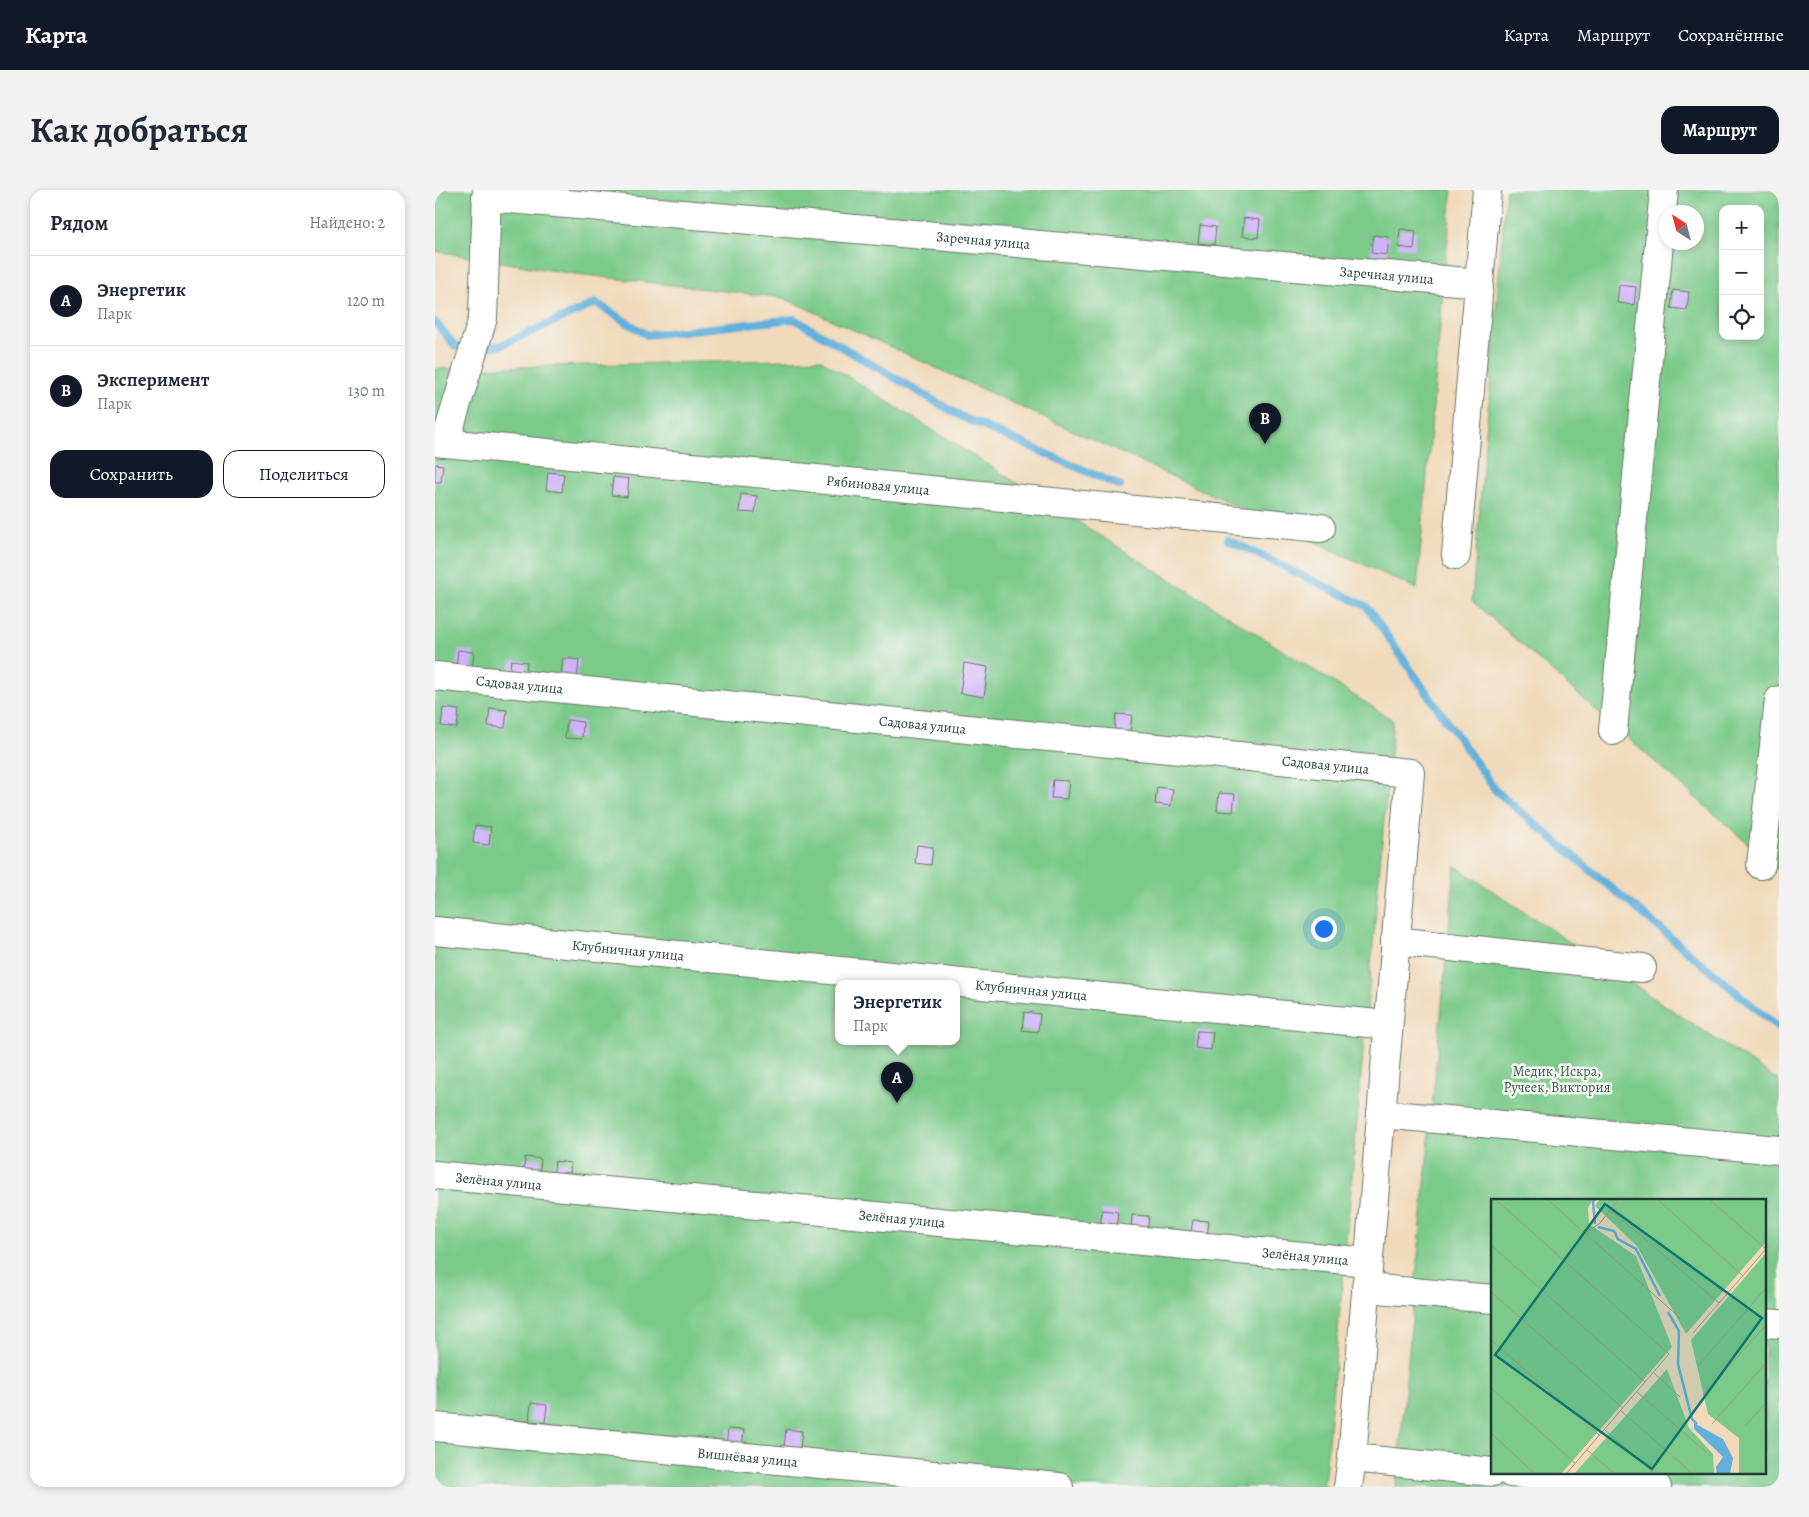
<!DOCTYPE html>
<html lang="ru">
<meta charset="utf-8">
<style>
body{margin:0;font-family:Alegreya,serif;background:#f2f2f3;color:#1f2937}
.controls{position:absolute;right:15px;top:15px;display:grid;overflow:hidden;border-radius:10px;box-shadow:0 2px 8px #0003}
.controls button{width:45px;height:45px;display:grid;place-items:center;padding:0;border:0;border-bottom:1px solid #e0e1e3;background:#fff;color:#1f2937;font:25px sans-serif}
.compass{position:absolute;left:1224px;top:15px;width:45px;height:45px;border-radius:50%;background:#fff;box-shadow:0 2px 8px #0003;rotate:324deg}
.you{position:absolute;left:888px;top:738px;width:18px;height:18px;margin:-12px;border:4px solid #fff;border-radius:50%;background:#1a73e8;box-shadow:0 0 0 8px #1a73e833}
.badge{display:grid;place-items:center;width:32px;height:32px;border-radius:50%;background:#111827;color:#fff;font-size:16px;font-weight:700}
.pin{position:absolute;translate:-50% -41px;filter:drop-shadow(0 1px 2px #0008)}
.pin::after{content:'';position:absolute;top:26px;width:18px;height:15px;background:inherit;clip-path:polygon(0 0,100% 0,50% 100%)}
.popup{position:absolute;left:400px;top:790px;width:125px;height:65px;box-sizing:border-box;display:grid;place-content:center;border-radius:10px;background:#fff;filter:drop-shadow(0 1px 4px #0005);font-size:16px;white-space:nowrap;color:#747a83}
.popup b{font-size:19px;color:#1f2937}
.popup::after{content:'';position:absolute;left:50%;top:100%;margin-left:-10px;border:10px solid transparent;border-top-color:#fff}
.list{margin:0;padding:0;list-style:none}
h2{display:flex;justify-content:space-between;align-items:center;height:65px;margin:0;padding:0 20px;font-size:21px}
h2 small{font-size:16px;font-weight:400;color:#747a83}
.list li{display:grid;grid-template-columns:32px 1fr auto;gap:15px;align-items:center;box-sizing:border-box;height:90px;padding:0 20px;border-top:1px solid #e0e1e3}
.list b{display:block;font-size:19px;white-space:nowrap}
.list p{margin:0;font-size:16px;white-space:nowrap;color:#747a83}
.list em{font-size:16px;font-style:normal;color:#747a83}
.actions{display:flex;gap:10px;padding:15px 20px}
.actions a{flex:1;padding:11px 0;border:1px solid #111827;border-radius:15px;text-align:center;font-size:18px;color:#111827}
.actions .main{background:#111827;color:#fff}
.icon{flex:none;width:28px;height:28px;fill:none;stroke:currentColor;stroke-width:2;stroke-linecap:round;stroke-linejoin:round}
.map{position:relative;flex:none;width:1344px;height:1297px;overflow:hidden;border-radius:15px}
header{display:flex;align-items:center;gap:30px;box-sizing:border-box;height:70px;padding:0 25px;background:#111827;color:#fff}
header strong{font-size:24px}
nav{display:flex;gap:28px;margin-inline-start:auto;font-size:18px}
.intro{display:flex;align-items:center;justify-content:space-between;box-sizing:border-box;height:120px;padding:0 30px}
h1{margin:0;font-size:35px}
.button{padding:12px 22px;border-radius:15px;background:#111827;color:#fff;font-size:18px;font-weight:700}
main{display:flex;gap:30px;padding:0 30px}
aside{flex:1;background:#fff;border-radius:15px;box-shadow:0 2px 8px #0003}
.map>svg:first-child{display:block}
.green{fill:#7bca8a;stroke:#4d845f;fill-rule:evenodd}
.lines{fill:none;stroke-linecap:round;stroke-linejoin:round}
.stream{stroke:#60b0db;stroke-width:8}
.building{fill:#d1b2fa}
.minor-casing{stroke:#687463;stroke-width:30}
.minor{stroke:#fff;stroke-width:28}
.labels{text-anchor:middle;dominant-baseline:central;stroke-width:5;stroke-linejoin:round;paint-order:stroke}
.street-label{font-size:14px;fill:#1f3d34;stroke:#f6f6f2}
.park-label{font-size:14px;fill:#36604a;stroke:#f6f6f2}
.inset-river{fill:none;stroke:#60b0db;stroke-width:2.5}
.inset-road{fill:none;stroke:#9d9b85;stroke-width:1}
.view{fill:#0f766e;fill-opacity:0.15;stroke:#0f766e;stroke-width:2.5}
.inset-edge{fill:none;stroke:#1f3d34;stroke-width:2.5}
</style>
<header>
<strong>Карта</strong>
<nav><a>Карта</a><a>Маршрут</a><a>Сохранённые</a></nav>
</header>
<div class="intro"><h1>Как добраться</h1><a class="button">Маршрут</a></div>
<main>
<aside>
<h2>Рядом<small>Найдено: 2</small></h2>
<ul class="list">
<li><span class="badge">A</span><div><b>Энергетик</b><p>Парк</p></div><em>120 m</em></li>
<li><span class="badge">B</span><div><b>Эксперимент</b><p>Парк</p></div><em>130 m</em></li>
</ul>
<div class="actions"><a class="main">Сохранить</a><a>Поделиться</a></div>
</aside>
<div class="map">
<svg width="1344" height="1297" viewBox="0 0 1344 1297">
<rect width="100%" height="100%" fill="#f6f6f2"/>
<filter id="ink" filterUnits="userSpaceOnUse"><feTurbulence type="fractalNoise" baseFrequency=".02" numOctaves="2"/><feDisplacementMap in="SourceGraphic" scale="10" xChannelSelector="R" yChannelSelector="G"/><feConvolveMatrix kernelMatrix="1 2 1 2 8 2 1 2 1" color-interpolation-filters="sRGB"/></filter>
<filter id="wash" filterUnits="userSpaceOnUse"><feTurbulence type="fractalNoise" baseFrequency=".0096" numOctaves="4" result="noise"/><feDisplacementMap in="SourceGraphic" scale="20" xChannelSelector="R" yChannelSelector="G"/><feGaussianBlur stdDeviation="1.12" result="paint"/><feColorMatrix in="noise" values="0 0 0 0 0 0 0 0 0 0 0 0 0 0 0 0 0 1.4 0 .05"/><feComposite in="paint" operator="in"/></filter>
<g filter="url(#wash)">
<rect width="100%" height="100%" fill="#f1dabb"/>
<path class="green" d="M0,0H1017L982,399L349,108L133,83L0,61Z
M1071,0H1344V681L1037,411ZM1288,19H1325V146H1288ZM1232,22H1262V52H1232Z
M385,169L958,530L889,1297H0V179ZM403,794H521V852H403Z
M1020,676L1344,891V1297H961ZM1058,1011H1330V1283H1058Z"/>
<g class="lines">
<path class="stream" d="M0,132L21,157H34
M45,157L64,156L161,113L212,145L359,129L527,227L685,296
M793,350L931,416L1061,601L1344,838"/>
</g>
<g id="blocks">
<path class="building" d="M809,28L825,30L823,48L807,46Z
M765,35L781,37L779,55L763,53Z
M965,39L981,41L979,59L963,57Z
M938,45L954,47L952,65L936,63Z
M1184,95L1201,97L1199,115L1182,113Z
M1238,100L1254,102L1252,120L1236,118Z
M0,274L8,275L6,292H0Z
M113,282L129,284L127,302L111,300Z
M178,287L194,289L192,307L176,305Z
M306,304L322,306L320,323L304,322Z
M23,460L39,462L37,480L21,478Z
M128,468L144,470L142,488L126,486Z
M76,470L92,472L90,490L74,488Z
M529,473L553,477L549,507L525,503Z
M8,518L24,520L22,538L6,536Z
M55,518L72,520L70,538L53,536Z
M681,524L697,525L695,543L679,542Z
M132,530L148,532L147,549L130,548Z
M618,590L634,591L632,609L616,608Z
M722,597L738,599L736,616L720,614Z
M784,603L800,604L798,622L782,621Z
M40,635L56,637L54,655L38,653Z
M482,655L498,657L496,675L480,673Z
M589,822L605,824L603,842L587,840Z
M762,841L778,842L776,860L760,858Z
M90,967L106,969L104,987L88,985Z
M120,971L136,973L134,990L118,988Z
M667,1020L683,1022L681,1040L665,1038Z
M697,1025L714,1026L712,1044L696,1043Z
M758,1030L774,1031L772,1049L755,1047Z
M96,1213L112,1215L110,1233L94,1231Z
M293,1239L309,1240L307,1258L291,1256Z
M351,1239L367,1241L365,1259L349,1257Z"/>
</g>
</g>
<g filter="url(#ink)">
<use href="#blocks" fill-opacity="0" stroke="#687463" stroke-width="1"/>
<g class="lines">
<defs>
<g id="minor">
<path id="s1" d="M51,7L1044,93"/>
<path id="s2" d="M0,252L886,338"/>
<path d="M10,253L48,128L52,0"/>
<path d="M1021,365L1052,0"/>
<path id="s3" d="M0,486L975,583L917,1268L913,1297"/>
<path d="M1178,541L1229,0"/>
<path d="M1326,675L1344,510"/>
<path id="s4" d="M0,741L953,835"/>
<path d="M960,751L1207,778"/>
<path d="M946,924L1344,960"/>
<path id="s5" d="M0,985L933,1072"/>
<path d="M931,1098L1058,1109"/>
<path d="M1330,1133L1344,1134"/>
<path id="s6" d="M0,1237L624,1297"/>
<path d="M917,1268L1058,1282"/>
<path d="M1076,1283L1222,1297"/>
</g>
</defs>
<use href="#minor" class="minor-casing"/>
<use href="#minor" class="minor"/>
</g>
</g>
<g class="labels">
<g class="street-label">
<text stroke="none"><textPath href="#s1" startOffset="499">Заречная улица</textPath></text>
<text stroke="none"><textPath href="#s1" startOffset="904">Заречная улица</textPath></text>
<text stroke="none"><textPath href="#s2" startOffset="445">Рябиновая улица</textPath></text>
<text stroke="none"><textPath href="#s3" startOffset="85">Садовая улица</textPath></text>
<text stroke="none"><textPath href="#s3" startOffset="490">Садовая улица</textPath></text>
<text stroke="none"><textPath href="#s3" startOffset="895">Садовая улица</textPath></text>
<text stroke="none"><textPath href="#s4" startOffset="194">Клубничная улица</textPath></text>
<text stroke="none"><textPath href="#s4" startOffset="599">Клубничная улица</textPath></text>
<text stroke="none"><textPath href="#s5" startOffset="64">Зелёная улица</textPath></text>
<text stroke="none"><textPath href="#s5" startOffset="469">Зелёная улица</textPath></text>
<text stroke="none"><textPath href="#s5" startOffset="874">Зелёная улица</textPath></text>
<text stroke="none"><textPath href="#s6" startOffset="314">Вишнёвая улица</textPath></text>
</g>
<g class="park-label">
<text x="1122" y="881">Медик, Искра,<tspan x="1122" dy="16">Ручеек, Виктория</tspan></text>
</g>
</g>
<g transform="translate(1056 1009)">
<rect width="275" height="275" fill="#f1dabb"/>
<path d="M0,0H102L97,9L98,25L145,57L181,148L70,275H0ZM109,0H275V43L195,135L146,47L104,7ZM275,54V275H248V239L217,215L200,141ZM176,170L198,229L222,255L223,275H83Z" fill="#7bca8a"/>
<path d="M203,224L232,240L242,259L239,275H226L225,268L232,258L203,230Z" fill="#60b0db"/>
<path class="inset-river" d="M104,25L102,3L104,0M107,28L123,32L127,40L145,50L169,97M177,113L188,132L187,165L201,220L206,225"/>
<path class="inset-road" d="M4,0L178,155L75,275M56,0L189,119M166,0L252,77M218,0L275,50M119,10L228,104M94,35L109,24L128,0M0,46L154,183M0,93L132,209M202,134L275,50M0,141L108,236M206,168L275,89M163,174L189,198M0,189L84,264M146,193L215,253M212,196L275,126M130,212L202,275M221,225L275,164M254,227L275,204M114,231L164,275M0,234L44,275M96,251L124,275"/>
<path class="view" d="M114,5L271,119L161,270L4,156Z"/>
<rect width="275" height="275" class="inset-edge"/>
</g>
</svg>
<div class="controls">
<button>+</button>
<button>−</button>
<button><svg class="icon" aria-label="locate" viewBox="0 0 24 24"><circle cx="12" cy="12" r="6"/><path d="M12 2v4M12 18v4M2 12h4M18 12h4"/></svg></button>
</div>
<svg class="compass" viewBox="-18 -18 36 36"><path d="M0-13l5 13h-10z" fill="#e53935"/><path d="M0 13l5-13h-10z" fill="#747a83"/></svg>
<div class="you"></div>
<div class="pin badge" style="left:462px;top:913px">A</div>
<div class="popup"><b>Энергетик</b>Парк</div>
<div class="pin badge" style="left:830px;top:254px">B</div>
</div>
</main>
